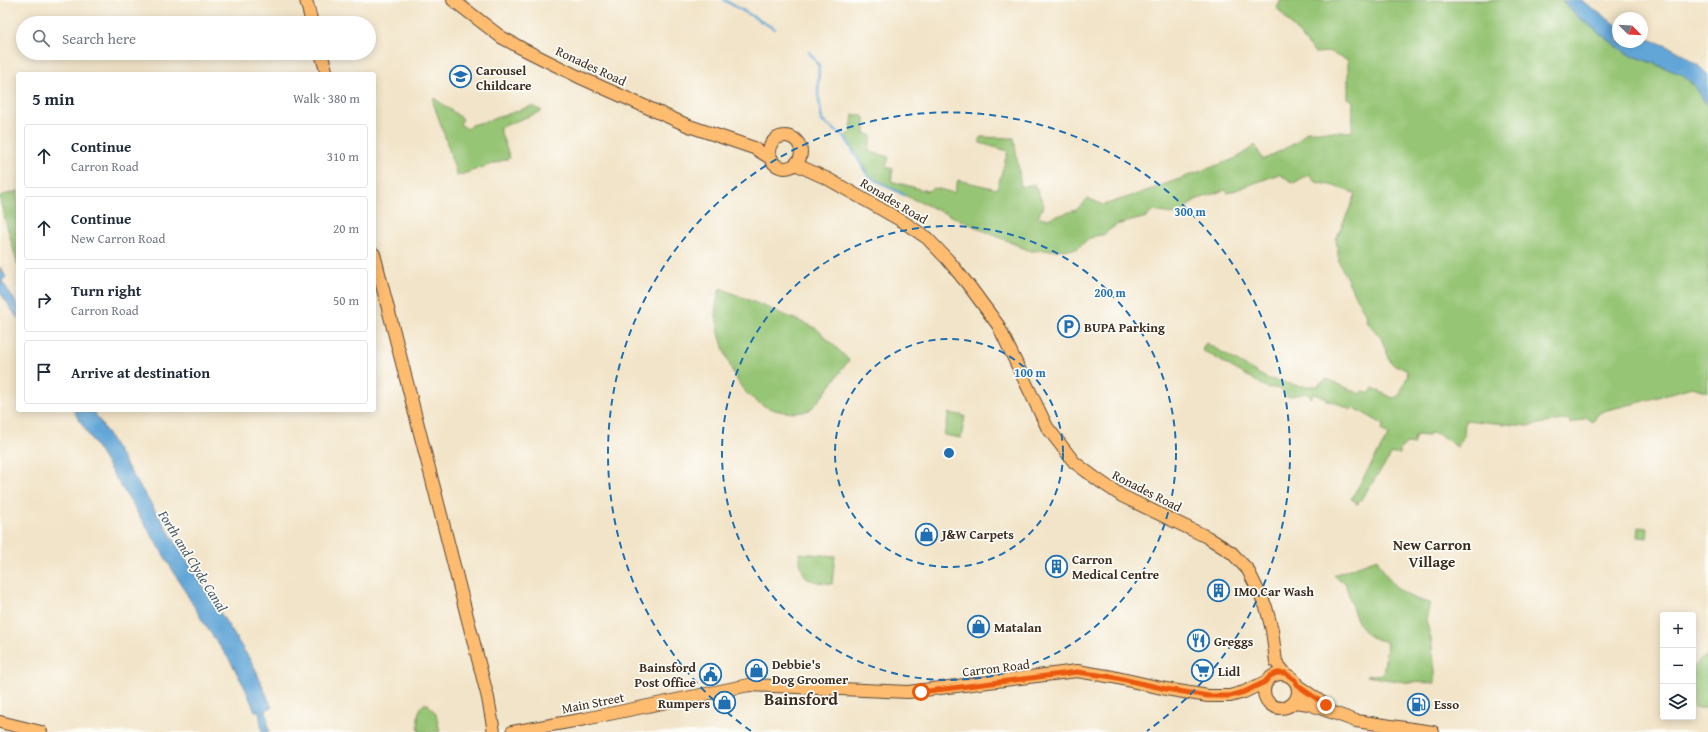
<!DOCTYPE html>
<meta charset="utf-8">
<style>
body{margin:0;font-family:"Gentium Book Plus",serif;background:#f6f6f7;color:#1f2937}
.controls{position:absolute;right:12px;bottom:12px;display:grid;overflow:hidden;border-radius:4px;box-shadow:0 2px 10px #0003}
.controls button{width:36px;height:36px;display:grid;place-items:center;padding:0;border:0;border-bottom:1px solid #e0e1e3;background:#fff;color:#1f2937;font:20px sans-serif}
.compass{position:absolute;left:1612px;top:12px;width:36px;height:36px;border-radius:50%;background:#fff;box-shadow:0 2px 10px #0003;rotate:114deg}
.stop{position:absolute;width:12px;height:12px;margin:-9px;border:3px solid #ea580c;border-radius:50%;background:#fff}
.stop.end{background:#ea580c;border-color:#fff;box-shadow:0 1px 4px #0008}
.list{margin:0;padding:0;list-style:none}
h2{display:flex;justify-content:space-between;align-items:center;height:52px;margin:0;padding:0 16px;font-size:17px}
h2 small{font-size:13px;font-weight:400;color:#747a83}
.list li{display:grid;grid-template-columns:26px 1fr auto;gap:12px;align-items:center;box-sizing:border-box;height:64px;margin:0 8px 8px;padding:0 8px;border:1px solid #e0e1e3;border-radius:4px}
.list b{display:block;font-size:15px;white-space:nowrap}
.list p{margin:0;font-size:13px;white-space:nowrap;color:#747a83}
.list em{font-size:13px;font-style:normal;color:#747a83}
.icon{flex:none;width:22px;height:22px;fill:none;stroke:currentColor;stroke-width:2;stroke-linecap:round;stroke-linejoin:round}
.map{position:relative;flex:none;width:1708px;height:732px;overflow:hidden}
.search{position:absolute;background:#fff;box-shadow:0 2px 10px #0003;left:16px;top:16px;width:360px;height:44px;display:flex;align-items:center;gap:10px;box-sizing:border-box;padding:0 14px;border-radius:22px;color:#747a83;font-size:15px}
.panel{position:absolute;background:#fff;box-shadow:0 2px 10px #0003;left:16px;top:72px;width:360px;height:340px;border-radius:4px}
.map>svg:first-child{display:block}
.green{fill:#96c574;stroke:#687849}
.water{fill:#62a6d7;stroke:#4e687a}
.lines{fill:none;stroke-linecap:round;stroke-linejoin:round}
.stream{stroke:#62a6d7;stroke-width:2.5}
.major-casing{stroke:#564638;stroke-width:14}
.major{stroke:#febc70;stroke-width:12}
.route{stroke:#ea580c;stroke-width:5}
.ring{fill:none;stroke:#1f6fb2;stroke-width:2;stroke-dasharray:7 5}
.labels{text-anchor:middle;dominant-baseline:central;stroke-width:3.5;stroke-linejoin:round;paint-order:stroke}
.street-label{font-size:13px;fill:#3b2a1e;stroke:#fdfcf7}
.poi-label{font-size:13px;font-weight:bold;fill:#3b2a1e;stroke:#fdfcf7;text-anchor:start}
.water-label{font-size:14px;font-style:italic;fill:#4b5c68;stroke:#fdfcf7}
.quarter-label{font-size:15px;font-weight:bold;fill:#3b2a1e;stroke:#fdfcf7}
.district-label{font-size:17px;font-weight:bold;fill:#3b2a1e;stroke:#fdfcf7}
.centre{fill:#1f6fb2;stroke:#fdfcf7;stroke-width:2}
.ring-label{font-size:12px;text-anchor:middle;font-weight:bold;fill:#1f6fb2;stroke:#fdfcf7;stroke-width:3.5;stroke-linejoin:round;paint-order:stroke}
</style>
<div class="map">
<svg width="1708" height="732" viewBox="0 0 1708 732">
<rect width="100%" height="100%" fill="#fdfcf7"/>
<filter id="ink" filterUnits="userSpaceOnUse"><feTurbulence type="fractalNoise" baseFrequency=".025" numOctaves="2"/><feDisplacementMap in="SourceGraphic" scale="8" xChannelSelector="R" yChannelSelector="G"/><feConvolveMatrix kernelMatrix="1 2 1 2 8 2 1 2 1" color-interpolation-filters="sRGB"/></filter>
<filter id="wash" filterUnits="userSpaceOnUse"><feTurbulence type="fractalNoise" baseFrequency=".012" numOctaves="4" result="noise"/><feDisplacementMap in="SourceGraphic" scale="16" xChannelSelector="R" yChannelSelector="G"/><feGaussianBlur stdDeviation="0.9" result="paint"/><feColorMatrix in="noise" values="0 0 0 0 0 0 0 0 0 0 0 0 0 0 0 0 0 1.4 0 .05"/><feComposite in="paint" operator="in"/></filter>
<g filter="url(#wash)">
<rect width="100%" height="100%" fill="#f2e4c8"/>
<path class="green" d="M1281,0H1562L1578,17L1626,53L1681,74L1695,86L1708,107V392L1692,387L1641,402L1607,410L1598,414L1593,422L1587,418L1570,424L1569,419L1527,426L1465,420L1464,436L1457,447L1439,434L1429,433L1428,436L1416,435L1413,445L1407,444L1400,449V454H1392L1357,505L1356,502L1351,499L1389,434L1381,430L1384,425L1353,407L1351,410L1336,402L1327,401L1326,398L1313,394L1311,398L1306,393L1287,397C1282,389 1277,387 1268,388L1202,350L1206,343L1266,378L1299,386H1317L1327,379L1360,394L1363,391L1369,394L1373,388L1393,398L1399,396L1408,375L1406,370L1391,363L1381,338L1366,320L1367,316L1356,298L1339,262L1336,239L1356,194L1334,186L1316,182L1309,174L1294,183L1279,174L1228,193L1225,190L1195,200L1179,215L1153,211L1147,217L1116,225L1103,235C1092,235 1084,242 1077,249L1030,251L904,195L868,176L845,137L851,131L853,114L865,117V133L872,136L868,151L889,157L886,167L893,169L891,181L927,191L935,188L954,193L958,180L997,189L1008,151L980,143V137L1014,138L1021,187L1034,184L1044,205L1038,216L1047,219L1076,210L1088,198L1103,205L1138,194L1237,158L1255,145L1263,160L1297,142L1307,131L1352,132L1353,101L1348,98V60L1335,55L1332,52L1315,53L1277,8Z
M434,98L463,119L460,124L467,129L471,125L487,121L532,106L542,111L499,128L510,158L457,176L445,137L433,102Z
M18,191V266L0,201V196Z
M720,288L816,328L849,360C842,369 817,406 809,410C799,414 789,413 779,411C765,408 752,400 743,389C730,373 714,327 716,306C717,300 719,294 720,288Z
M949,413L965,416L961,438L944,435Z
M1638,527L1648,528L1647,538L1637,537Z
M799,553L835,556L832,584C806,581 802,580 799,553Z
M1377,559C1390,584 1401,597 1430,603L1426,620L1431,639L1435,670V683L1404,682L1366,676L1383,674L1387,645L1385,641C1377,640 1368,637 1363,630C1353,617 1350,597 1345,582L1340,581L1334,575Z
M1708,654V708H1693V666Z
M424,704H428L436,714L440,732H419C418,723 416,710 424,704Z"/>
<path class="water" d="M1562,0H1582L1586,4L1618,26V42H1642V37C1670,46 1687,53 1708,75V107L1695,86L1681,74L1626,53L1578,17Z
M0,267L6,277L2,281L18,306V319L0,292Z
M73,410H93L132,474L254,666L272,708L266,709L269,732H262L259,711H255L245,688L231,662L205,625L159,547Z"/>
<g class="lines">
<path class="stream" d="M724,0L775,29
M809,52L819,66L818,93L822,121L845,137L868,176L904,195"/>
</g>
</g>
<g filter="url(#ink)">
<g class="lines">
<defs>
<path id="major" d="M306,0L312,23
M453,0L501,37L523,49L579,77L689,126L754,148L772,159
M321,53L327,74
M769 152a16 16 0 1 1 32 0a16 16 0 1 1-32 0Z
M795,164L828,179L902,221L927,238L948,260L970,287L998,325L1047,427L1074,462L1098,480L1122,496L1207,537L1232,553L1248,570L1266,607L1272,630L1276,662L1285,673
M374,254L488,698L494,732
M1264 691a17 17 0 1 1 34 0a17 17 0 1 1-34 0Z
M1298,686L1327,706
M1294,702L1309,704L1356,721L1433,732
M0,722L41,732
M512,732L585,719L749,685L908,692L1077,671L1113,677L1166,689L1208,696H1230L1244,692L1265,682"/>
</defs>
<use href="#major" class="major-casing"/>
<use href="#major" class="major"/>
</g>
</g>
<g class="lines" filter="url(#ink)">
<path class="route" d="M921,692L1077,672L1113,677L1166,689L1208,696H1230L1244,692L1265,682L1270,676L1277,673H1285L1295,680L1298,686L1326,705"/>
</g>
<g class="ring">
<circle cx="949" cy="453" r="114"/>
<circle cx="949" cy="453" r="227"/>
<path d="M751 731A341 341 0 1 1 1147 731"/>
</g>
<defs>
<symbol id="school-ring" viewBox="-11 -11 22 22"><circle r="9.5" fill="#fdfcf7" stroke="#1f6fb2" stroke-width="1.5"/><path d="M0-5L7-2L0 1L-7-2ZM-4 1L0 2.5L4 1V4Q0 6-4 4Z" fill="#1f6fb2"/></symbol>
<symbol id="parking-ring" viewBox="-11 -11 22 22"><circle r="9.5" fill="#fdfcf7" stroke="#1f6fb2" stroke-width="1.5"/><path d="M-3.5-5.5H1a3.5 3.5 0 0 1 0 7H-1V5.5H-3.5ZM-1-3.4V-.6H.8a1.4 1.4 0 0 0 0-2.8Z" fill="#1f6fb2"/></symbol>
<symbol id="shop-ring" viewBox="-11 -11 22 22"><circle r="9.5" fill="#fdfcf7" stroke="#1f6fb2" stroke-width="1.5"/><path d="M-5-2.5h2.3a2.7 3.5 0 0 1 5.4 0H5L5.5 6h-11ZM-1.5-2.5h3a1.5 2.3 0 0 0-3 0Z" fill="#1f6fb2"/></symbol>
<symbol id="building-ring" viewBox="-11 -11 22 22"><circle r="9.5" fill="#fdfcf7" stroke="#1f6fb2" stroke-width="1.5"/><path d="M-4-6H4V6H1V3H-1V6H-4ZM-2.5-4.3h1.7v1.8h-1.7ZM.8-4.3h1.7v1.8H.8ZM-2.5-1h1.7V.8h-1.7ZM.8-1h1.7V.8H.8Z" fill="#1f6fb2"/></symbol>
<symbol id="restaurant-ring" viewBox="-11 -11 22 22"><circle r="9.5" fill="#fdfcf7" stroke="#1f6fb2" stroke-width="1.5"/><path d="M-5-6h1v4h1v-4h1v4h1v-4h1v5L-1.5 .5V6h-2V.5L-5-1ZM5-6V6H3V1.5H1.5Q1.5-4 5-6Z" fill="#1f6fb2"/></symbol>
<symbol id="supermarket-ring" viewBox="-11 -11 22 22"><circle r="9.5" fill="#fdfcf7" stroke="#1f6fb2" stroke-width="1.5"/><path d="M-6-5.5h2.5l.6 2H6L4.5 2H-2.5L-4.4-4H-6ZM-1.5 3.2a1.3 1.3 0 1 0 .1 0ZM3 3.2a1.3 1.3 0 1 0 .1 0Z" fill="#1f6fb2"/></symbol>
<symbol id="civic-ring" viewBox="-11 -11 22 22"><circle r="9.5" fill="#fdfcf7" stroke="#1f6fb2" stroke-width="1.5"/><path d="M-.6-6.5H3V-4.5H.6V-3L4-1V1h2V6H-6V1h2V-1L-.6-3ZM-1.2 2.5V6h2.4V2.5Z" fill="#1f6fb2"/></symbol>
<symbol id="fuel-ring" viewBox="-11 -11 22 22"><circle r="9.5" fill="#fdfcf7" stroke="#1f6fb2" stroke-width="1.5"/><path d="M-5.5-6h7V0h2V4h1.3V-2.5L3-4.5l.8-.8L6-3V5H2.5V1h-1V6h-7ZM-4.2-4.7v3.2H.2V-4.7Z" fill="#1f6fb2"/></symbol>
</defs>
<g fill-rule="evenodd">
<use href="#school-ring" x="448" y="64" width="25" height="25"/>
<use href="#parking-ring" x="1056" y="314" width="25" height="25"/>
<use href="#shop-ring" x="914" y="522" width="25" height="25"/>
<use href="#building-ring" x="1044" y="554" width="25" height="25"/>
<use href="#building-ring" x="1206" y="578" width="25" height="25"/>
<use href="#shop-ring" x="966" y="614" width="25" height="25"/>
<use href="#restaurant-ring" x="1186" y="628" width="25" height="25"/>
<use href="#shop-ring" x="744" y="658" width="25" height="25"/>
<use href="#supermarket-ring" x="1190" y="658" width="25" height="25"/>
<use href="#civic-ring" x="698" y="662" width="25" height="25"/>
<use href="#shop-ring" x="712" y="690" width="25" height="25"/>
<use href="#fuel-ring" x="1406" y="692" width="25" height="25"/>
</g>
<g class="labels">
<g class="street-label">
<text transform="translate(591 66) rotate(25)">Ronades Road</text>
<text transform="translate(894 201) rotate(31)">Ronades Road</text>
<text transform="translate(1147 491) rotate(27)">Ronades Road</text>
<text transform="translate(996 668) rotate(-7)">Carron Road</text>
<text transform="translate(593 703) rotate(-11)">Main Street</text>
</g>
<g class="poi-label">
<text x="476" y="70">Carousel<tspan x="476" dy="15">Childcare</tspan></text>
<text x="1084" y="327">BUPA Parking</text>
<text x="942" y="534">J&amp;W Carpets</text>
<text x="1072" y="559">Carron<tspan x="1072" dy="15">Medical Centre</tspan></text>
<text x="1234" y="591">IMO Car Wash</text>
<text x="994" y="627">Matalan</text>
<text x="1214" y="641">Greggs</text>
<text x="772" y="664">Debbie's<tspan x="772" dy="15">Dog Groomer</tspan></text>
<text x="696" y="667" text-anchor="end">Bainsford<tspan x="696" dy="15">Post Office</tspan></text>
<text x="1218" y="671">Lidl</text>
<text x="710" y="703" text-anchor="end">Rumpers</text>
<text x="1434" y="704">Esso</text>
</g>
<g class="water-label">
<text transform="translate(193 561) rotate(58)">Forth and Clyde Canal</text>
</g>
<g class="quarter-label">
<text x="1432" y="544">New Carron<tspan x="1432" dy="17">Village</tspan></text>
</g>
<g class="district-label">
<text x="801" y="698">Bainsford</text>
</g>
</g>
<circle cx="949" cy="453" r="6" class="centre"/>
<g class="ring-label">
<text x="1190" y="216">300 m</text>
<text x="1110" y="297">200 m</text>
<text x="1030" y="377">100 m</text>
</g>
</svg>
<div class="controls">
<button>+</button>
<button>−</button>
<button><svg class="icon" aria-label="layers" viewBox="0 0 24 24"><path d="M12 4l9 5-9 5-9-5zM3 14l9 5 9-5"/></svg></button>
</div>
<svg class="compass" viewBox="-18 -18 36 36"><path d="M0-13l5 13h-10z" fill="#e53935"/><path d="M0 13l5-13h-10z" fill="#747a83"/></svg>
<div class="stop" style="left:921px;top:692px"></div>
<div class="stop end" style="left:1326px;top:705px"></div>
<div class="search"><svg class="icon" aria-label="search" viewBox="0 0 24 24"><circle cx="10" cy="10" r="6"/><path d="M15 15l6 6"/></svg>Search here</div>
<section class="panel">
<h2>5 min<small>Walk · 380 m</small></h2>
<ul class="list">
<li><svg class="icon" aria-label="ahead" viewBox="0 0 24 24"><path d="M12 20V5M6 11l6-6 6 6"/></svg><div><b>Continue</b><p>Carron Road</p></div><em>310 m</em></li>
<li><svg class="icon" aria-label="ahead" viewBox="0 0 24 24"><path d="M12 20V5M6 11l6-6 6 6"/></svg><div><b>Continue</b><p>New Carron Road</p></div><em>20 m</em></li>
<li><svg class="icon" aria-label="right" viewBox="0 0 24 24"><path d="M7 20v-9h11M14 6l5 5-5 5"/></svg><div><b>Turn right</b><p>Carron Road</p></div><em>50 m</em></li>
<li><svg class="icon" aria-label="arrive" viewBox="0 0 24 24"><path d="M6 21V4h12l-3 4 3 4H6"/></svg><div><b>Arrive at destination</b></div></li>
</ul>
</section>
</div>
